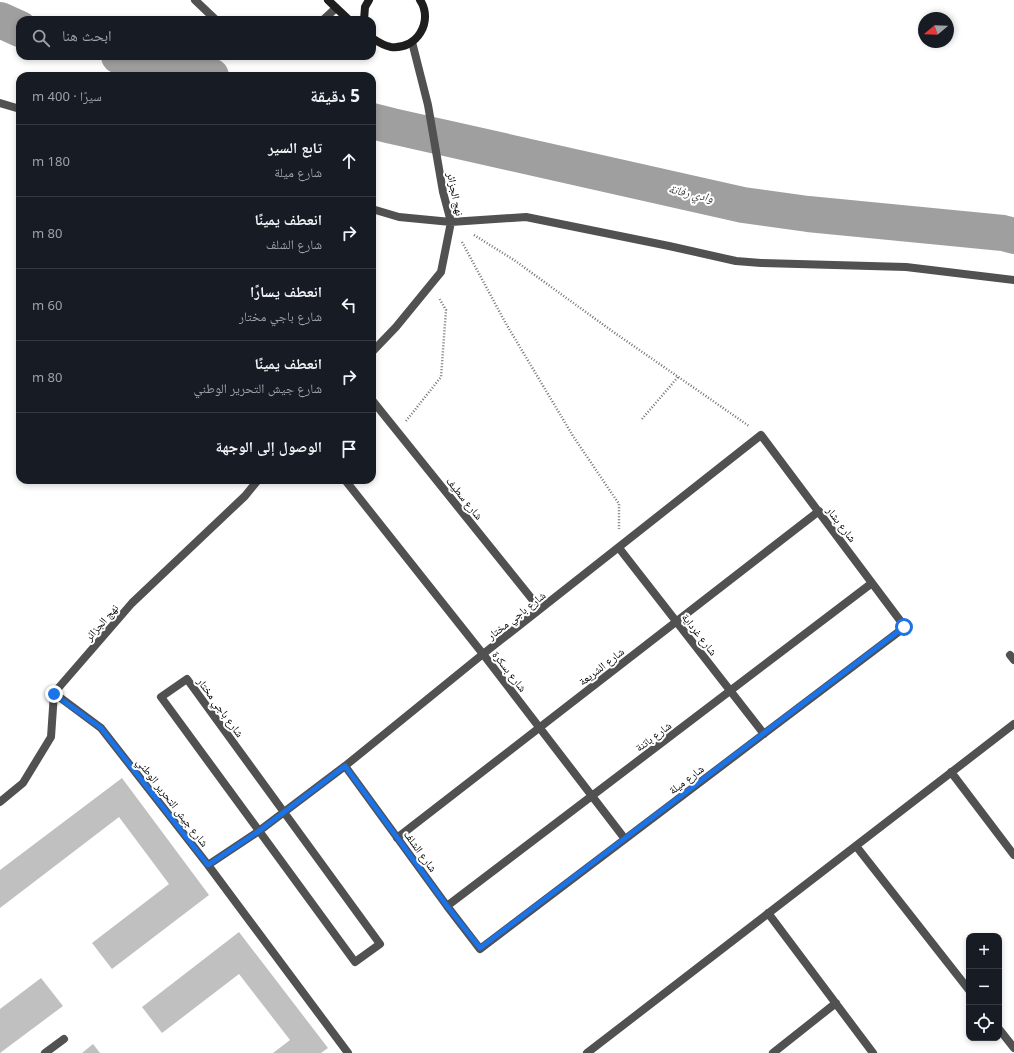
<!DOCTYPE html>
<html lang="ar">
<meta charset="utf-8">
<style>
body{margin:0;font-family:"Noto Sans","Noto Naskh Arabic",sans-serif;background:#242831;color:#f1f3f6;direction:rtl}
.controls{position:absolute;right:12px;bottom:12px;display:grid;overflow:hidden;border-radius:8px;box-shadow:0 2px 6px #0003}
.controls button{width:36px;height:36px;display:grid;place-items:center;padding:0;border:0;border-bottom:1px solid #363941;background:#171b24;color:#f1f3f6;font:20px sans-serif}
.compass{position:absolute;left:918px;top:12px;width:36px;height:36px;border-radius:50%;background:#171b24;box-shadow:0 2px 6px #0003;rotate:251deg}
.stop{position:absolute;width:12px;height:12px;margin:-9px;border:3px solid #1a73e8;border-radius:50%;background:#fff}
.stop.end{background:#1a73e8;border-color:#fff;box-shadow:0 1px 4px #0008}
.list{margin:0;padding:0;list-style:none}
h2{display:flex;justify-content:space-between;align-items:center;height:52px;margin:0;padding:0 16px;font-size:17px}
h2 small{font-size:13px;font-weight:400;color:#9ea1a6}
.list li{display:grid;grid-template-columns:26px 1fr auto;gap:12px;align-items:center;box-sizing:border-box;height:72px;padding:0 16px;border-top:1px solid #363941}
.list b{display:block;font-size:15px;white-space:nowrap}
.list p{margin:0;font-size:13px;white-space:nowrap;color:#9ea1a6}
.list em{font-size:13px;font-style:normal;color:#9ea1a6}
.icon{flex:none;width:22px;height:22px;fill:none;stroke:currentColor;stroke-width:2;stroke-linecap:round;stroke-linejoin:round}
.map{position:relative;flex:none;width:1014px;height:1053px;overflow:hidden;direction:ltr}
.search{position:absolute;background:#171b24;box-shadow:0 2px 6px #0003;left:16px;top:16px;width:360px;height:44px;display:flex;align-items:center;gap:10px;box-sizing:border-box;padding:0 14px;border-radius:12px;color:#9ea1a6;font-size:15px}
.panel{position:absolute;background:#171b24;box-shadow:0 2px 6px #0003;left:16px;top:72px;width:360px;height:412px;border-radius:12px;direction:rtl}
.map>svg:first-child{display:block}
.lines{fill:none;stroke-linecap:round;stroke-linejoin:round}
.river{stroke:#9f9f9f;stroke-width:36}
.building{fill:#c0c0c0}
.path{stroke:#737373;stroke-width:2.5;stroke-dasharray:1 2;stroke-linecap:butt}
.street{stroke:#515151;stroke-width:8}
.secondary{stroke:#1e1e1e;stroke-width:8}
.route{stroke:#1a73e8;stroke-width:5}
.labels{text-anchor:middle;dominant-baseline:central;stroke-width:4;stroke-linejoin:round;paint-order:stroke}
.street-label{font-size:11px;fill:#000;stroke:#fff}
.water-label{font-size:12px;font-style:italic;fill:#404040;stroke:#fff}
</style>
<div class="map">
<svg width="1014" height="1053" viewBox="0 0 1014 1053">
<rect width="100%" height="100%" fill="#fff"/>
<g class="lines">
<path class="river" d="M0,20L20,29
M119,56L211,76
M372,121L392,126L743,205L808,214L1003,233L1014,236"/>
</g>
<path class="building" d="M122,778L209,895L112,969L92,943L169,884L119,817L0,908V870Z
M239,932L328,1048L321,1053H273L290,1040L239,974L162,1033L142,1007Z
M41,978L63,1006L0,1053V1009Z
M93,1044L100,1053H82Z"/>
<g class="lines">
<path class="path" d="M474,235L514,260L612,331L749,426
M462,242L505,322L573,436L619,504V529
M642,419L678,377
M406,421L441,377L446,310L439,298"/>
<path class="street" d="M195,0L216,20
M323,20L336,8
M0,103L20,109
M372,209L399,217L451,222L526,217L669,246L736,261L761,263L906,267L1014,280
M372,352L396,327L441,272L451,222L443,192L428,105L412,42
M372,400L540,609
M345,480L483,654L625,839
M619,548L764,734
M1010,655L1014,660
M187,679L380,944L355,962L161,697Z
M54,693L101,728L208,865L348,1053
M951,772L1014,855
M0,802L23,783L51,737L54,693L132,603L245,496L258,480
M397,838L819,511
M856,846L969,990
M208,865L259,831L345,766L483,654L761,435L905,627L480,949L447,906L345,766
M447,906L872,583
M768,913L873,1053
M999,1029L1014,1048
M45,1053L64,1039
M587,1053L1014,724
M773,1053L836,1003"/>
<path class="secondary" d="M328,0L349,20
M364,20L365,7L369,0
M372,38C378,42 384,46 391,47C417,50 434,21 420,0"/>
</g>
<g class="lines">
<path class="route" d="M54,694L101,728L208,865L259,831L345,766L447,906L480,948L904,627"/>
</g>
<g class="labels">
<g class="street-label">
<text transform="translate(456 194) rotate(78)">نهج الجزائر</text>
<text transform="translate(465 498) rotate(51)">شارع سطيف</text>
<text transform="translate(842 524) rotate(53)">شارع بشار</text>
<text transform="translate(516 615) rotate(-38)">شارع باجي مختار</text>
<text transform="translate(101 622) rotate(-49)">نهج الجزائر</text>
<text transform="translate(700 634) rotate(52)">شارع غرداية</text>
<text transform="translate(601 666) rotate(-38)">شارع الشريعة</text>
<text transform="translate(510 671) rotate(52)">شارع بسكرة</text>
<text transform="translate(221 707) rotate(54)">شارع باجي مختار</text>
<text transform="translate(653 736) rotate(-37)">شارع باتنة</text>
<text transform="translate(686 779) rotate(-37)">شارع ميلة</text>
<text transform="translate(173 802) rotate(52)">شارع جيش التحرير الوطني</text>
<text transform="translate(421 851) rotate(54)">شارع الشلف</text>
</g>
<g class="water-label">
<text transform="translate(691 193) rotate(13)">وادي رفانة</text>
</g>
</g>
</svg>
<div class="controls">
<button>+</button>
<button>−</button>
<button><svg class="icon" aria-label="locate" viewBox="0 0 24 24"><circle cx="12" cy="12" r="6"/><path d="M12 2v4M12 18v4M2 12h4M18 12h4"/></svg></button>
</div>
<svg class="compass" viewBox="-18 -18 36 36"><path d="M0-13l5 13h-10z" fill="#e53935"/><path d="M0 13l5-13h-10z" fill="#9ea1a6"/></svg>
<div class="stop" style="left:904px;top:627px"></div>
<div class="stop end" style="left:54px;top:694px"></div>
<div class="search"><svg class="icon" aria-label="search" viewBox="0 0 24 24"><circle cx="10" cy="10" r="6"/><path d="M15 15l6 6"/></svg>ابحث هنا</div>
<section class="panel">
<h2>5 دقيقة<small>سيرًا · 400 m</small></h2>
<ul class="list">
<li><svg class="icon" aria-label="ahead" viewBox="0 0 24 24"><path d="M12 20V5M6 11l6-6 6 6"/></svg><div><b>تابع السير</b><p>شارع ميلة</p></div><em>180 m</em></li>
<li><svg class="icon" aria-label="right" viewBox="0 0 24 24"><path d="M7 20v-9h11M14 6l5 5-5 5"/></svg><div><b>انعطف يمينًا</b><p>شارع الشلف</p></div><em>80 m</em></li>
<li><svg class="icon" aria-label="left" viewBox="0 0 24 24"><path d="M17 20v-9H6M10 6l-5 5 5 5"/></svg><div><b>انعطف يسارًا</b><p>شارع باجي مختار</p></div><em>60 m</em></li>
<li><svg class="icon" aria-label="right" viewBox="0 0 24 24"><path d="M7 20v-9h11M14 6l5 5-5 5"/></svg><div><b>انعطف يمينًا</b><p>شارع جيش التحرير الوطني</p></div><em>80 m</em></li>
<li><svg class="icon" aria-label="arrive" viewBox="0 0 24 24"><path d="M6 21V4h12l-3 4 3 4H6"/></svg><div><b>الوصول إلى الوجهة</b></div></li>
</ul>
</section>
</div>
